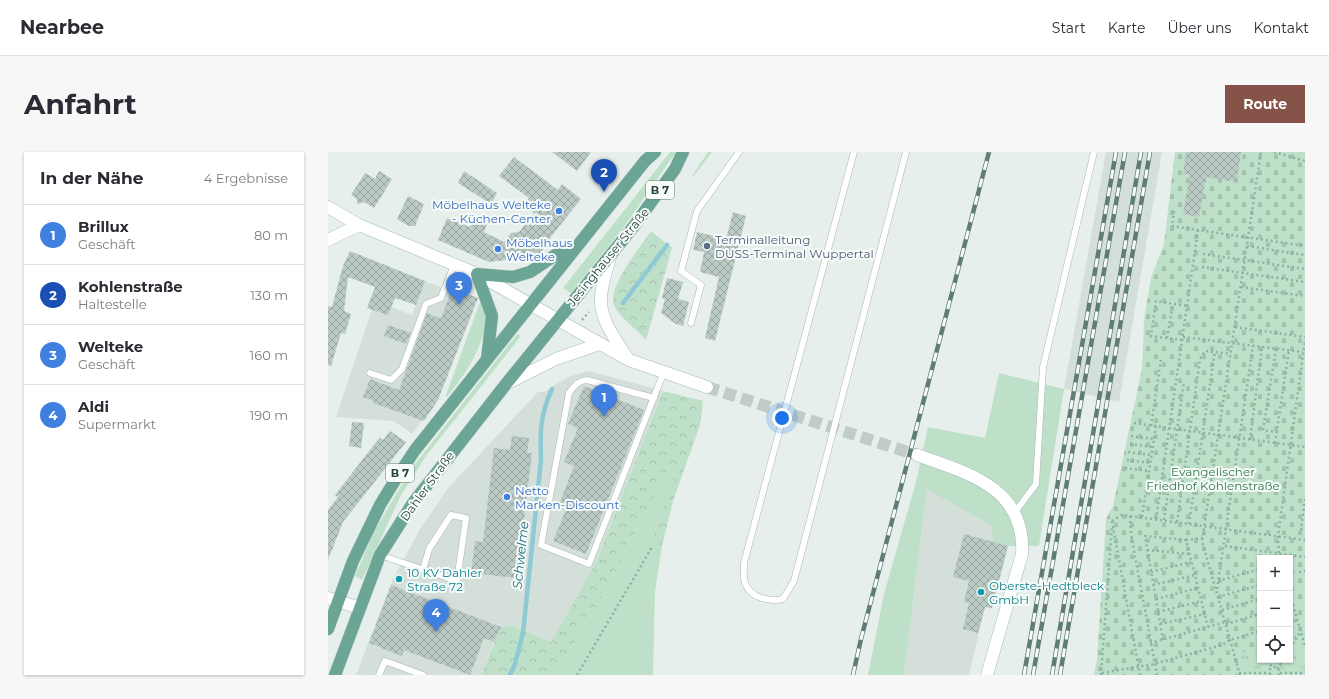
<!DOCTYPE html>
<html lang="de">
<meta charset="utf-8">
<style>
body{margin:0;font-family:Montserrat,sans-serif;background:#f7f7f7;color:#2b2b33}
.controls{position:absolute;right:12px;bottom:12px;display:grid;overflow:hidden;border-radius:0px;box-shadow:0 1px 3px #0004}
.controls button{width:36px;height:36px;display:grid;place-items:center;padding:0;border:0;border-bottom:1px solid #e1e1e2;background:#fff;color:#2b2b33;font:20px sans-serif}
.you{position:absolute;left:454px;top:266px;width:14px;height:14px;margin:-10px;border:3px solid #fff;border-radius:50%;background:#1a73e8;box-shadow:0 0 0 6px #1a73e833}
.badge{display:grid;place-items:center;width:26px;height:26px;border-radius:50%;background:#855347;color:#fff;font-size:13px;font-weight:700}
.pin{position:absolute;translate:-50% -33px;filter:drop-shadow(0 1px 2px #0008)}
.pin::after{content:'';position:absolute;top:21px;width:14px;height:12px;background:inherit;clip-path:polygon(0 0,100% 0,50% 100%)}
.list{margin:0;padding:0;list-style:none}
h2{display:flex;justify-content:space-between;align-items:center;height:52px;margin:0;padding:0 16px;font-size:17px}
h2 small{font-size:13px;font-weight:400;color:#7c7c81}
.list li{display:grid;grid-template-columns:26px 1fr auto;gap:12px;align-items:center;box-sizing:border-box;height:60px;padding:0 16px;border-top:1px solid #e1e1e2}
.list b{display:block;font-size:15px;white-space:nowrap}
.list p{margin:0;font-size:13px;white-space:nowrap;color:#7c7c81}
.list em{font-size:13px;font-style:normal;color:#7c7c81}
.icon{flex:none;width:22px;height:22px;fill:none;stroke:currentColor;stroke-width:2;stroke-linecap:round;stroke-linejoin:round}
.map{position:relative;flex:none;width:977px;height:523px;overflow:hidden;border-radius:0px}
header{display:flex;align-items:center;gap:24px;box-sizing:border-box;height:56px;padding:0 20px;background:#fff;border-bottom:1px solid #e1e1e2}
header strong{font-size:19px}
nav{display:flex;gap:22px;margin-inline-start:auto;font-size:14px}
.intro{display:flex;align-items:center;justify-content:space-between;box-sizing:border-box;height:96px;padding:0 24px}
h1{margin:0;font-size:28px}
.button{padding:10px 18px;border-radius:0px;background:#855347;color:#fff;font-size:14px;font-weight:700}
main{display:flex;gap:24px;padding:0 24px}
aside{flex:1;background:#fff;border-radius:0px;box-shadow:0 1px 3px #0004}
.map>svg:first-child{display:block}
.built{fill:#d4dfda}
.green{fill:#bfe0c8}
.forest{fill:url(#forest-crowns)}
.cemetery{fill:url(#cemetery-stones);fill-rule:evenodd}
.park{fill:url(#park-tufts)}
.lines{fill:none;stroke-linecap:round;stroke-linejoin:round}
.stream{stroke:#8ec9d4;stroke-width:4.5}
.building{fill:url(#building-cross-hatch)}
.secondary-tunnel{stroke:#bfccc8;stroke-width:12;stroke-dasharray:12 6;stroke-linecap:butt}
.lane-casing{stroke:#a8b8b2;stroke-width:7}
.street-casing{stroke:#a8b8b2;stroke-width:13}
.secondary-casing{stroke:#a4bbb3;stroke-width:13}
.primary-casing{stroke:#c2cac8;stroke-width:13}
.path{stroke:#86b3a5;stroke-width:2.5;stroke-dasharray:2 3;stroke-linecap:butt}
.lane{stroke:#fff;stroke-width:6}
.street{stroke:#fff;stroke-width:12}
.secondary{stroke:#fff;stroke-width:12}
.primary{stroke:#6aa596;stroke-width:12}
.rail-casing{stroke:#5f7d75;stroke-width:4.5}
.rail{stroke:#f7fbf9;stroke-width:3;stroke-dasharray:9;stroke-linecap:butt}
.shop-dot{fill:#3f7fe0;stroke:#f7fbf9;stroke-width:1.5}
.service-dot{fill:#5c6f8a;stroke:#f7fbf9;stroke-width:1.5}
.culture-dot{fill:#0f9aa8;stroke:#f7fbf9;stroke-width:1.5}
.labels{text-anchor:middle;dominant-baseline:central;stroke-width:4;stroke-linejoin:round;paint-order:stroke}
.shield{fill:#f7fbf9;stroke:#637a73;stroke-width:1}
.shield-label{font-size:11px;font-weight:bold;fill:#24423a}
.shop-label{font-size:12px;fill:#366cbe;stroke:#f7fbf9;text-anchor:start}
.service-label{font-size:12px;fill:#4e5e75;stroke:#f7fbf9;text-anchor:start}
.street-label{font-size:12px;fill:#24423a;stroke:#f7fbf9}
.park-label{font-size:12px;fill:#2d7a4b;stroke:#f7fbf9}
.culture-label{font-size:12px;fill:#0d838f;stroke:#f7fbf9;text-anchor:start}
.water-label{font-size:13px;font-style:italic;fill:#1c6f80;stroke:#f7fbf9}
</style>
<header>
<strong>Nearbee</strong>
<nav><a>Start</a><a>Karte</a><a>Über uns</a><a>Kontakt</a></nav>
</header>
<div class="intro"><h1>Anfahrt</h1><a class="button">Route</a></div>
<main>
<aside>
<h2>In der Nähe<small>4 Ergebnisse</small></h2>
<ul class="list">
<li><span class="badge" style="background:#3f7fe0">1</span><div><b>Brillux</b><p>Geschäft</p></div><em>80 m</em></li>
<li><span class="badge" style="background:#1a4fb4">2</span><div><b>Kohlenstraße</b><p>Haltestelle</p></div><em>130 m</em></li>
<li><span class="badge" style="background:#3f7fe0">3</span><div><b>Welteke</b><p>Geschäft</p></div><em>160 m</em></li>
<li><span class="badge" style="background:#3f7fe0">4</span><div><b>Aldi</b><p>Supermarkt</p></div><em>190 m</em></li>
</ul>
</aside>
<div class="map">
<svg width="977" height="523" viewBox="0 0 977 523">
<defs>
<pattern id="forest-crowns" width="20" height="18" patternUnits="userSpaceOnUse"><rect width="20" height="18" fill="#bfe0c8"/><path d="M2 6a3 3 0 1 1 6 0M12 15a3 3 0 1 1 6 0" fill="none" stroke="#a4c1ad"/></pattern>
<pattern id="cemetery-stones" width="16" height="16" patternUnits="userSpaceOnUse"><rect width="16" height="16" fill="#bfe0c8"/><path d="M2 7V4a2 2 0 0 1 4 0v3zM10 15v-3a2 2 0 0 1 4 0v3z" fill="#a4c1ad"/></pattern>
<pattern id="park-tufts" width="24" height="20" patternUnits="userSpaceOnUse"><rect width="24" height="20" fill="#bfe0c8"/><path d="M3 7l-1-3M5 7V3M7 7l1-3M15 17l-1-3M17 17v-4M19 17l1-3" fill="none" stroke="#a4c1ad"/></pattern>
<pattern id="building-cross-hatch" width="8" height="8" patternUnits="userSpaceOnUse"><rect width="8" height="8" fill="#bbcac4"/><path d="M0 0l8 8M0 8l8-8" fill="none" stroke="#98a6a0"/></pattern>
</defs>
<rect width="100%" height="100%" fill="#e6efeb"/>
<path class="built" d="M778,0H834L791,250L736,237Z
M97,129L147,148L109,249L84,282L66,269L8,265L47,149L84,163Z
M261,219L335,239L269,408L223,490L188,474L166,490L153,523H28L64,429L92,377L121,335L210,240H216L240,225Z
M599,336L664,374L666,390L680,394L664,456L657,455L641,523H576Z"/>
<path class="green" d="M342,0H348L295,76L243,141L235,136Z
M380,0H384L365,25L364,24Z
M152,150H155C165,184 139,220 119,245L118,243Z
M189,182L193,184L98,304L73,343L34,428L27,424L47,378L83,317Z
M671,221L736,237L711,394H680L665,390L664,374L599,337L576,523H540L556,442L588,330L600,275L657,286Z
M341,314L349,319L327,379V396L334,394L327,440L325,523H225L251,484L286,423Z"/>
<path class="forest" d="M323,79L344,96L318,188C309,177 291,166 286,153C279,135 313,94 323,79Z
M335,239L375,249L372,273L345,349L334,394L327,396V379L348,319L341,315L286,423L251,484L225,523H153L173,475L187,474L223,490L269,408Z"/>
<path class="cemetery" d="M847,0H977V523H766L769,507L778,367L785,354L814,217L816,168L823,126L836,92ZM932,406H962V508H932Z"/>
<path class="park" d="M968,473L977,505V523H915L909,502L932,494V508H962V475Z"/>
<g class="lines">
<path class="stream" d="M295,151L339,93
M182,523L187,512L195,481L213,308C212,280 212,263 224,237"/>
</g>
<path class="building" d="M224,0H263L249,19Z
M858,0H913L909,30L878,25L871,65L855,62L862,23L855,22Z
M186,5L230,38L234,32L253,47L222,86V89L210,104L161,110L110,88L119,66L142,75L146,67L159,72L156,80L176,90L183,81L191,80L206,61L196,53L201,46L171,24Z
M51,19L64,27L53,45L46,56L36,50L30,52L28,46L23,43L37,21L47,27Z
M136,19L169,41L163,52L130,31Z
M80,44L96,52L87,74H81L69,67Z
M405,60L418,64L387,189L377,186L391,125L372,120L376,100L365,98L369,80L398,87Z
M22,99L97,129L88,153L67,146L60,163L39,156L47,135L20,125L16,159L23,162L17,182L13,181L3,214L0,213V154L4,155L15,114Z
M339,126L355,130L350,147L361,150L355,174L348,172L333,161L337,147L334,146Z
M124,136L150,146L110,248L96,269L45,251L46,249L35,245L42,227L71,238L99,161L113,167Z
M60,173L83,181L78,192L56,184Z
M256,234L316,258L258,402L225,389L240,353L232,350L246,314L236,310L250,276L240,272Z
M24,270L36,271L33,296L21,294Z
M62,279L78,290L15,370L0,408V358L10,345L7,343L52,285L55,288Z
M184,284L201,286L199,301H204L189,426L143,421L147,389L155,390L166,296L182,298Z
M636,382L680,394L664,456L657,455L650,481L635,477L641,451L636,450L641,429L625,425Z
M63,433L173,475L166,490L156,486L142,523L76,498L74,504L41,491Z"/>
<g class="lines">
<path class="secondary-tunnel" d="M379,235L589,303"/>
<defs>
<path id="lane" d="M526,0L416,411C416,417 415,426 417,431C422,446 442,450 455,447L466,429L578,0
M363,171L373,133L353,119L369,59L411,0
M42,221L63,228L74,217L98,152L113,146L126,113
M326,246L259,228C251,228 245,235 241,241L213,393L261,412L329,237L336,220
M687,360L708,332L715,215L766,0
M52,403L129,429L138,366L123,363L101,397L95,418
M51,523L57,509L95,523"/>
<path id="street" d="M0,88L31,73
M0,446L32,456"/>
<path id="secondary" d="M0,55L31,73L149,122L301,208L379,235
M283,102C279,117 272,136 273,151C274,171 290,191 300,207
M178,232L228,207L271,192
M589,303C640,321 698,336 694,402L659,523"/>
<path id="primary" d="M159,207L164,164L149,122L185,125L202,120L229,102L249,94
M0,477L25,409L52,353L69,325L87,298L317,9L327,0
M7,523L52,403L85,351L178,232L306,74L347,17L355,0"/>
</defs>
<use href="#lane" class="lane-casing"/>
<use href="#street" class="street-casing"/>
<use href="#secondary" class="secondary-casing"/>
<use href="#primary" class="primary-casing"/>
<path class="path" d="M946,0L977,9
M846,59L844,74L977,94
M919,94L977,103
M875,102L977,117
M874,115L977,130
M913,135L977,144
M254,168L261,160
M907,175L977,185
M855,185L975,200
M839,186L845,152
M854,188L823,184L828,149L859,154
M948,197L935,278L949,280
M806,271L977,295
M823,274L833,207
M803,284L826,287
M922,288L934,195
M947,291L961,198
M802,292L824,295
M800,300L823,303
M799,308L822,311
M797,316L821,319
M977,347L973,377H977
M802,364L803,382L829,523
M814,365L828,274
M828,367L870,78
M836,368L856,230
M784,369L794,363L802,364L977,388
M784,369L812,523
M849,370L872,207L877,199L903,202
M861,372L887,199
M858,388L875,386
M897,394L977,405
M819,398L862,402
M951,406L950,384L977,189
M823,420L863,410
M971,420L977,419
M890,429L932,417
M825,433L867,423
M889,437L925,194
M962,443L977,494
M890,445L932,433
M828,447L870,436
M894,458L932,447
M830,460L874,449
M962,471L970,468
M832,472L877,462
M898,472L932,462
M835,488L817,384L858,388L880,475
M822,491L897,470
M962,496L973,479
M940,508L944,516
M949,517L955,508
M774,521L826,512L894,493L902,488L932,479
M911,521H942
M952,521H977
M249,523L324,395
M773,523L784,374
M912,523L874,389L933,0
M942,523V517L947,515L951,518V523"/>
<use href="#lane" class="lane"/>
<use href="#street" class="street"/>
<use href="#secondary" class="secondary"/>
<use href="#primary" class="primary"/>
<defs>
<path id="rail" d="M525,523L533,487L661,0
M696,523L788,0
M705,523L797,0
M724,523L813,0
M732,523L822,0"/>
</defs>
<use href="#rail" class="rail-casing"/>
<use href="#rail" class="rail"/>
</g>
<g class="shop-dot">
<circle cx="231" cy="59" r="4"/>
<circle cx="170" cy="97" r="4"/>
<circle cx="179" cy="345" r="4"/>
</g>
<circle class="service-dot" cx="379" cy="94" r="4"/>
<g class="culture-dot">
<circle cx="71" cy="427" r="4"/>
<circle cx="653" cy="440" r="4"/>
</g>
<g class="labels">
<g class="shield">
<rect x="318" y="29" width="28" height="18" rx="3"/>
<rect x="58" y="312" width="28" height="18" rx="3"/>
</g>
<g class="shield-label">
<text x="332" y="38">B 7</text>
<text x="72" y="321">B 7</text>
</g>
<g class="shop-label">
<text x="223" y="52" text-anchor="end">Möbelhaus Welteke<tspan x="223" dy="14">- Küchen-Center</tspan></text>
<text x="178" y="90">Möbelhaus<tspan x="178" dy="14">Welteke</tspan></text>
<text x="187" y="338">Netto<tspan x="187" dy="14">Marken-Discount</tspan></text>
</g>
<g class="service-label">
<text x="387" y="87">Terminalleitung<tspan x="387" dy="14">DUSS-Terminal Wuppertal</tspan></text>
</g>
<g class="street-label">
<text transform="translate(280 105) rotate(-51)">Jesinghauser Straße</text>
<text transform="translate(99 334) rotate(-54)">Dahler Straße</text>
</g>
<g class="park-label">
<text x="885" y="319">Evangelischer<tspan x="885" dy="14">Friedhof Kohlenstraße</tspan></text>
</g>
<g class="culture-label">
<text x="79" y="420">10 KV Dahler<tspan x="79" dy="14">Straße 72</tspan></text>
<text x="661" y="433">Oberste-Hedtbleck<tspan x="661" dy="14">GmbH</tspan></text>
</g>
<g class="water-label">
<text transform="translate(192 403) rotate(-84)">Schwelme</text>
</g>
</g>
</svg>
<div class="controls">
<button>+</button>
<button>−</button>
<button><svg class="icon" aria-label="locate" viewBox="0 0 24 24"><circle cx="12" cy="12" r="6"/><path d="M12 2v4M12 18v4M2 12h4M18 12h4"/></svg></button>
</div>
<div class="you"></div>
<div class="pin badge" style="left:276px;top:265px;background:#3f7fe0">1</div>
<div class="pin badge" style="left:276px;top:40px;background:#1a4fb4">2</div>
<div class="pin badge" style="left:131px;top:153px;background:#3f7fe0">3</div>
<div class="pin badge" style="left:108px;top:480px;background:#3f7fe0">4</div>
</div>
</main>
